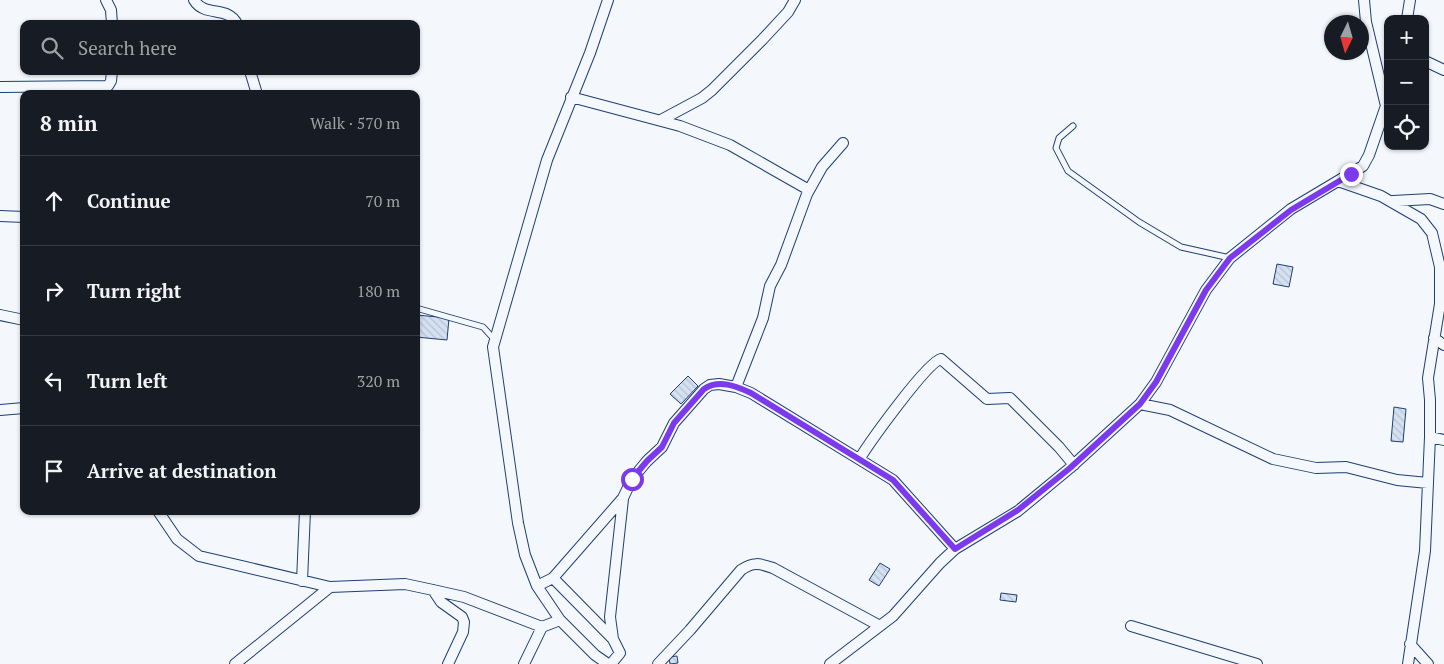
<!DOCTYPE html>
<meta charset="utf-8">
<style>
body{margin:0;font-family:"PT Serif",serif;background:#20242c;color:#f1f3f6}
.controls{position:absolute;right:15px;top:15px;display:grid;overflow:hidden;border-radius:10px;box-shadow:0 1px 4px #0004}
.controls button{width:45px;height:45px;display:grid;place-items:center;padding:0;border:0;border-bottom:1px solid #363941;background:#171b24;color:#f1f3f6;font:25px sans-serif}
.compass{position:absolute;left:1324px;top:15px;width:45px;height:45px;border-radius:50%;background:#171b24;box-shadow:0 1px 4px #0004;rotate:185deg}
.stop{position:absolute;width:15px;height:15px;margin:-11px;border:4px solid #7c3aed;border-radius:50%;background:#fff}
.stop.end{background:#7c3aed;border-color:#fff;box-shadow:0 1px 5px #0008}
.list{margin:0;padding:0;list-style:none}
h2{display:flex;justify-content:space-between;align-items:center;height:65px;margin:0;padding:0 20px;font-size:21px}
h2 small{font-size:16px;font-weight:400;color:#9ea1a6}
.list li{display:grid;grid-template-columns:32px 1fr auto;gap:15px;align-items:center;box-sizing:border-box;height:90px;padding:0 20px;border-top:1px solid #363941}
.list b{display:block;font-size:19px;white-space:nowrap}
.list em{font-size:16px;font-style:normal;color:#9ea1a6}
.icon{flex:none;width:28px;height:28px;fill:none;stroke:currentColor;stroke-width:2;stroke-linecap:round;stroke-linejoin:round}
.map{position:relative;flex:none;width:1444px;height:664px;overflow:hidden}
.search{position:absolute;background:#171b24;box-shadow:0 1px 4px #0004;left:20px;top:20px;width:400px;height:55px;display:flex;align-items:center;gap:12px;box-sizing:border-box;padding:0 18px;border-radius:10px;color:#9ea1a6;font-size:19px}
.panel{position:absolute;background:#171b24;box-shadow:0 1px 4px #0004;left:20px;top:90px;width:400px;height:425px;border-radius:10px}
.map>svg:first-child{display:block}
.building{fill:url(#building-back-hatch);stroke:#1d3f73}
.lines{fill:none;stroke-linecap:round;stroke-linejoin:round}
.service-casing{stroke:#1d3f73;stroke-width:7}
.minor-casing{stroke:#1d3f73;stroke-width:12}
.service{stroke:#f4f7fb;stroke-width:5}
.minor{stroke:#f4f7fb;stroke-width:10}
.route{stroke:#7c3aed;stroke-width:6}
</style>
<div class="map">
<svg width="1444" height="664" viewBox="0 0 1444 664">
<defs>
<pattern id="building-back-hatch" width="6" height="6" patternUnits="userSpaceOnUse" patternTransform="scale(1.25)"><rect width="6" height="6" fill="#d5e0f0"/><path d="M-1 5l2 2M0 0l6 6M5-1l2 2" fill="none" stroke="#b6c1d1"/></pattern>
</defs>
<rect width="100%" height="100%" fill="#f4f7fb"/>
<path class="building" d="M1277,264L1293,267L1289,287L1273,284Z
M416,315L449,318L447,340L416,337Z
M688,376L698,386L681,404L670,394Z
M1394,407L1406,409L1403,442L1391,441Z
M880,563L890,569L879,586L869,580Z
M1001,593L1017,595L1016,602L1000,600Z
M677,656L678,663L670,664L669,657Z"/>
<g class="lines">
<defs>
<path id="service" d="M1073,126L1059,138L1056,148L1068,171L1139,222L1181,247L1230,258
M416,308L483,327L494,339"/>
<path id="minor" d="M106,0L111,10L112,24
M194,0C205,18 228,5 237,24
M608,0L590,53L547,160L493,347L518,523L525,555L537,586L560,620L595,655L608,664
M1364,0L1366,22L1386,106
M1407,19L1410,0
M1425,61L1444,70
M250,71L257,94
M0,87L108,86L111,81L112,71
M571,97L680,126L730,145L809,190
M661,120L702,98L712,90L762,40L788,12L795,0
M1338,181L1381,196L1421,219L1432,233L1440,267V304L1428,378L1430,400V437L1425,551L1408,664
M1393,201L1430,199L1444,204
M0,216L24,217
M0,315L24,320
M1434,338L1444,345
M736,387L763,318L770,286L781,265L807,194L822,167L843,143
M1140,404L1170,410L1273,459L1316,468L1346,467L1397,480L1428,483
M0,410L24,408
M1430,437L1444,440
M860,458C870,442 927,362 941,359L987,399L1010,398L1059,447L1074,465
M158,511L177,539L199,556L330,587L405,584L433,590L464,597L542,627L560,620
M553,578L613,639L620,653L611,664
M302,581L305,511
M537,586L553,578L623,498L632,479L647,461L662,447L674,423L704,389L710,385L719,384L736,387L751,393L893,480L955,549
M433,590L441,602L462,617L464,622L463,632L448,664
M1131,626L1257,664
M613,639L610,617L623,499
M1410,644L1428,664
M235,664L330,587
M524,664L542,627
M658,664L690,630L741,570C753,562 759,563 773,568L880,626
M830,664L893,616L940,563L955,549L1018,511L1070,468L1140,404L1156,382L1206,290L1230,258L1291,209L1363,166L1369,155L1388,100"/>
</defs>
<use href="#service" class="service-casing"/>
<use href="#minor" class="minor-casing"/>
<use href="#service" class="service"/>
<use href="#minor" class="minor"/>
</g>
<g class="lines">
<path class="route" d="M632,479L647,461L662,447L674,423L704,389C719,379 736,386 751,393L893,480L955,549L1018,510L1070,468L1140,404L1156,382L1206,290L1230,258L1291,210L1351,174"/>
</g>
</svg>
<div class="controls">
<button>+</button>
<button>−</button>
<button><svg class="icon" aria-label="locate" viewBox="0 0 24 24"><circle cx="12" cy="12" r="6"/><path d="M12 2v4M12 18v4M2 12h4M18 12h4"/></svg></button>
</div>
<svg class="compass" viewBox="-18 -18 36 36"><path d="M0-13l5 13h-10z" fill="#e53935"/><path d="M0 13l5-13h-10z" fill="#9ea1a6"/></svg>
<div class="stop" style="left:632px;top:479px"></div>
<div class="stop end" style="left:1351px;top:174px"></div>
<div class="search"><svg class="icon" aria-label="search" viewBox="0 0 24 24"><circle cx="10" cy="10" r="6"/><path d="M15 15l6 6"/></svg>Search here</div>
<section class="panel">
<h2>8 min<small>Walk · 570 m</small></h2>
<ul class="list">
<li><svg class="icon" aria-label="ahead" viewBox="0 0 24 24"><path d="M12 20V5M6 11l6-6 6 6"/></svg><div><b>Continue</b></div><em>70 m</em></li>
<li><svg class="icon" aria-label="right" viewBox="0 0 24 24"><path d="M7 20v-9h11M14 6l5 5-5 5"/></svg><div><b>Turn right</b></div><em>180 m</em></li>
<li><svg class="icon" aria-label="left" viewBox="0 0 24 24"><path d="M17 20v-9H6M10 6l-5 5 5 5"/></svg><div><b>Turn left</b></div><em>320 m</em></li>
<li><svg class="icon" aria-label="arrive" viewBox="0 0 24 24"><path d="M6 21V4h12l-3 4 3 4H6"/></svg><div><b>Arrive at destination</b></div></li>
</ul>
</section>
</div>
